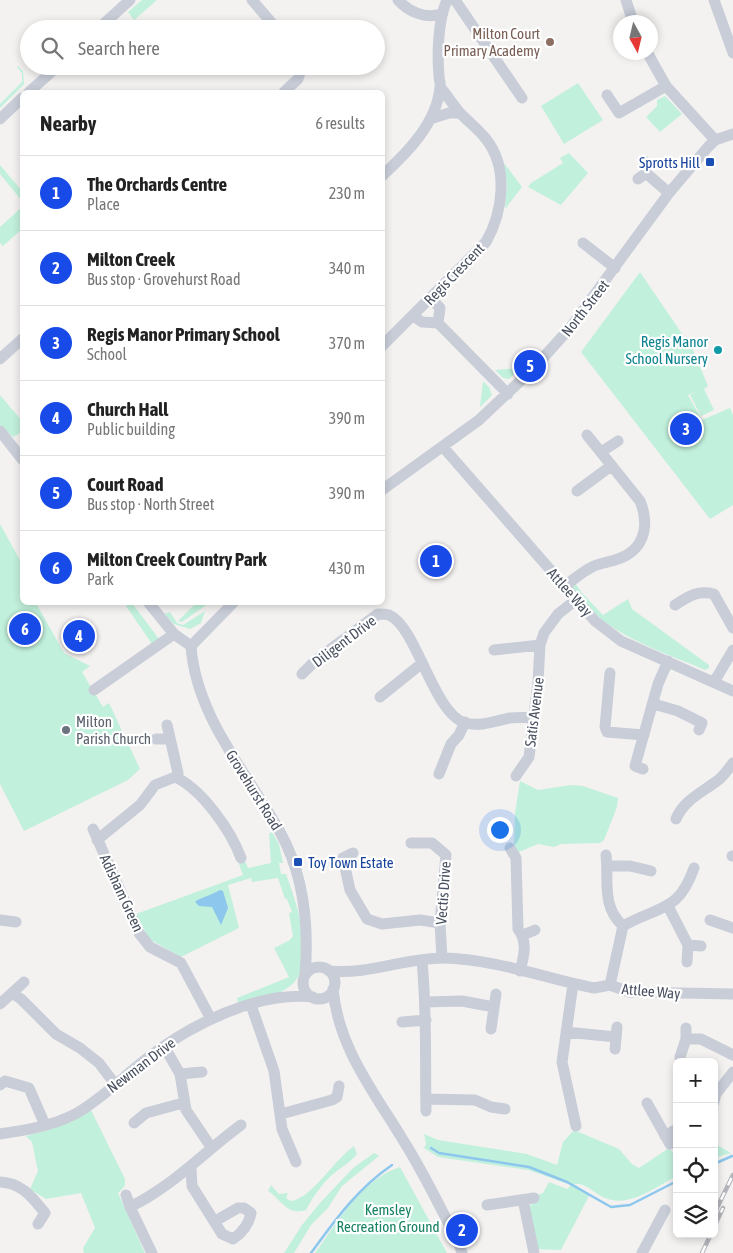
<!DOCTYPE html>
<meta charset="utf-8">
<style>
body{margin:0;font-family:"Asap Condensed",sans-serif;background:#f6f6f6;color:#222}
.controls{position:absolute;right:15px;bottom:15px;display:grid;overflow:hidden;border-radius:8px;box-shadow:0 2px 8px #0003}
.controls button{width:45px;height:45px;display:grid;place-items:center;padding:0;border:0;border-bottom:1px solid #e0e0e0;background:#fff;color:#222;font:25px sans-serif}
.compass{position:absolute;left:613px;top:15px;width:45px;height:45px;border-radius:50%;background:#fff;box-shadow:0 2px 8px #0003;rotate:172deg}
.you{position:absolute;left:499px;top:829px;width:18px;height:18px;margin:-12px;border:4px solid #fff;border-radius:50%;background:#1a73e8;box-shadow:0 0 0 8px #1a73e833}
.badge{display:grid;place-items:center;width:32px;height:32px;border-radius:50%;background:#184ae7;color:#fff;font-size:16px;font-weight:700}
.pin{position:absolute;translate:-50% -50%;border:2px solid #fff;box-shadow:0 1px 5px #0006}
.list{margin:0;padding:0;list-style:none}
h2{display:flex;justify-content:space-between;align-items:center;height:65px;margin:0;padding:0 20px;font-size:21px}
h2 small{font-size:16px;font-weight:400;color:#767676}
.list li{display:grid;grid-template-columns:32px 1fr auto;gap:15px;align-items:center;box-sizing:border-box;height:75px;padding:0 20px;border-top:1px solid #e0e0e0}
.list b{display:block;font-size:19px;white-space:nowrap}
.list p{margin:0;font-size:16px;white-space:nowrap;color:#767676}
.list em{font-size:16px;font-style:normal;color:#767676}
.icon{flex:none;width:28px;height:28px;fill:none;stroke:currentColor;stroke-width:2;stroke-linecap:round;stroke-linejoin:round}
.map{position:relative;flex:none;width:733px;height:1253px;overflow:hidden}
.search{position:absolute;background:#fff;box-shadow:0 2px 8px #0003;left:20px;top:20px;width:365px;height:55px;display:flex;align-items:center;gap:12px;box-sizing:border-box;padding:0 18px;border-radius:28px;color:#767676;font-size:19px}
.panel{position:absolute;background:#fff;box-shadow:0 2px 8px #0003;left:20px;top:90px;width:365px;height:515px;border-radius:8px}
.map>svg:first-child{display:block}
.green{fill:#c1f0dc}
.water{fill:#8dc7ed}
.lines{fill:none;stroke-linecap:round;stroke-linejoin:round}
.stream{stroke:#8dc7ed;stroke-width:2.5}
.minor{stroke:#c8cdd8;stroke-width:11}
.rail-casing{stroke:#b3b5bc;stroke-width:4.5}
.rail{stroke:#fff;stroke-width:2.5;stroke-dasharray:8;stroke-linecap:butt}
.education-dot{fill:#8d6e63;stroke:#fff;stroke-width:2}
.transit-dot{fill:#1a4fb4;stroke:#fff;stroke-width:2}
.culture-dot{fill:#0f9aa8;stroke:#fff;stroke-width:2}
.worship-dot{fill:#6b7280;stroke:#fff;stroke-width:2}
.labels{text-anchor:middle;dominant-baseline:central;stroke-width:4.5;stroke-linejoin:round;paint-order:stroke}
.education-label{font-size:15px;fill:#785e54;stroke:#fff;text-anchor:end}
.transit-label{font-size:15px;fill:#164399;stroke:#fff;text-anchor:end}
.street-label{font-size:15px;fill:#49505f;stroke:#fff}
.culture-label{font-size:15px;fill:#0d838f;stroke:#fff;text-anchor:end}
.worship-label{font-size:15px;fill:#5b616d;stroke:#fff;text-anchor:start}
.park-label{font-size:15px;fill:#178362;stroke:#fff}
</style>
<div class="map">
<svg width="733" height="1253" viewBox="0 0 733 1253">
<rect width="100%" height="100%" fill="#f4f2f1"/>
<path class="green" d="M142,0H157L134,20L128,12Z
M18,66L23,71L24,84L0,108V104L22,82V73L17,67Z
M578,83L603,120L564,144L541,106Z
M665,96L682,114L660,132L646,117L657,106V100Z
M569,153L588,173L561,205L528,187L531,183L563,163L560,158Z
M504,163L522,187L505,209L507,185Z
M0,165L22,191V201L0,174Z
M22,207V229L3,246L0,243V227Z
M640,272L693,350L708,386L704,389L714,410L701,416L690,395L699,391L688,395L702,420L730,408L733,415V505L710,519L581,352Z
M521,368L509,379L503,378L495,370Z
M483,381L489,387L492,395L480,407Z
M0,395L22,421V432L13,437L0,425Z
M0,524L22,564V602L36,603L64,653L90,666L82,672L103,707L109,703L140,769L128,780L24,831L0,784Z
M575,583L582,593L603,615L628,599L632,609L709,665V668L705,670C673,656 638,645 609,625C594,615 583,599 571,586Z
M197,602L209,603L182,622L178,621Z
M130,603H132L159,639L152,644L126,606Z
M205,611L201,623L190,629L174,624L164,614L170,612L177,623L183,625Z
M520,781L538,790L571,785L583,786L618,798L617,807L604,840L600,843L561,844L554,847L538,844L519,852L514,846L515,813Z
M272,832L279,844L283,863H279L281,874H286C296,902 321,968 286,989C273,997 253,999 238,1003L237,998L289,977L274,948L290,940L293,936L289,913L292,912L287,899H285L278,878L252,882L251,878L228,885L239,928L181,957L149,939L136,914L243,875L238,861L244,859L248,868L271,863L269,834Z
M91,1110L125,1179V1186L118,1193L145,1253H84L83,1248L95,1228L81,1193L46,1199L30,1189L38,1171L32,1142L26,1136L48,1130Z
M574,1130L619,1149L632,1164L639,1168L669,1148L677,1158V1176C655,1187 630,1208 605,1198C594,1194 586,1182 574,1184L590,1194L561,1250L537,1249L529,1206L539,1201L538,1195L543,1193L549,1182L567,1189L571,1185L528,1170L438,1157L424,1148L426,1144L424,1134L438,1140L527,1154L557,1165L563,1142Z
M354,1146L357,1154C350,1163 341,1167 332,1175C321,1185 313,1197 306,1210C287,1216 283,1201 268,1191L271,1185L279,1194L288,1193L286,1198L291,1201C311,1199 335,1159 354,1146Z
M714,1146H719L731,1153L714,1158Z
M374,1153L379,1156L342,1186L328,1208L311,1225L294,1253H284L302,1225L320,1203L353,1168Z
M400,1167L447,1253H315C338,1221 361,1180 400,1167Z"/>
<path class="water" d="M220,890L223,891L228,908L221,925L212,907L199,906L195,902C197,899 212,895 220,890Z"/>
<g class="lines">
<path class="stream" d="M431,1148L439,1153L529,1167L567,1182L611,1207L630,1205L677,1181
M714,1164L732,1156
M311,1253C335,1220 358,1188 392,1165"/>
<path class="minor" d="M252,0L277,29
M398,0C409,12 425,19 441,14
M455,0L522,98
M626,0L633,22
M714,0L733,53
M98,29L130,0
M647,52L666,86L715,140
M29,92L58,66
M284,92L298,79L302,66
M607,95L619,113L666,86
M0,119L22,98
M430,119L449,113H460
M644,161L646,173
M382,176C407,153 437,123 440,87C441,84 439,80 439,76C437,54 438,20 447,0
M638,179L646,173L669,193
M583,243L615,268
M431,298L440,308L438,323
M413,316L422,322L438,323L508,394
M382,346L486,242C503,212 509,168 486,139C479,130 470,123 462,115C454,107 448,96 440,87
M0,359L22,339
M0,431L22,459
M443,447L595,621L621,641L733,691
M601,452L618,441
M382,490L479,420L532,370L570,328L669,193L708,147L715,140L733,134
M577,491L611,466
M565,586C574,579 583,571 594,566C604,562 617,561 627,555C647,543 648,520 640,501L587,435
M148,602L174,634L191,646
M675,605C689,596 698,590 714,594L733,628
M191,646C196,717 247,772 280,832C304,875 309,927 305,975
M191,646L234,602
M494,650L540,645
M610,673L605,727L607,732L644,735
M302,674L316,660L378,614C381,614 386,614 389,615C417,627 433,713 465,723C481,727 495,721 510,718C518,717 526,718 533,717
M714,682L733,650
M94,690L174,634
M380,697L421,664
M654,704L678,711L702,723L699,730
M167,725L178,773L175,777
M156,739H169
M643,769L635,766L658,684L668,661
M439,774L451,744L459,735L465,722
M516,776L529,757L538,682L540,645L544,633L558,614L577,599
M676,819C684,800 701,793 717,781C723,777 728,769 733,763
M93,829L139,933L150,947L181,963L211,1019
M97,840L140,805L155,785L175,777C202,789 231,831 241,858
M411,843H432L446,855L440,923L442,958
M510,848L516,858L518,929C528,942 524,956 520,971
M353,853L343,858L350,890L367,919L382,924L420,920L440,923
M606,855C609,881 601,906 623,926
M732,856H733
M608,866H630L651,871
M668,906L688,945
M0,920L16,922
M710,920L733,928
M523,935L535,930
M422,961C427,1011 425,1061 426,1111
M687,962L688,945L701,946
M303 983a16 16 0 1 1 32 0a16 16 0 1 1-32 0Z
M329,971C369,975 405,958 443,958C495,959 544,978 594,988L610,985L629,992L733,994
M573,984L562,1062L576,1126
M610,985L623,926C660,905 678,913 694,868
M333,989C338,1047 374,1092 403,1140C424,1173 441,1209 459,1244L462,1253
M12,993L24,982
M426,1002L462,1001L494,1007
M0,1004L12,993L21,999L56,1034L80,1048L99,1063L115,1084
M251,1005L274,1071L282,1129L296,1162
M402,1022L426,1020
M491,1029L496,994
M566,1032L616,1037
M686,1039H701L733,1055
M164,1046L180,1074L186,1110L211,1147
M615,1049L617,1027
M680,1057L686,1039V1028
M180,1074L202,1072
M0,1085L5,1081L29,1088L45,1125
M426,1099L475,1100L491,1107L505,1109
M714,1102L716,1094L733,1072
M647,1103L670,1144
M281,1114L332,1100L337,1097L339,1086
M134,1123L146,1113L183,1103
M0,1134C26,1130 53,1126 77,1113C103,1098 125,1075 149,1057C192,1024 258,991 313,997
M665,1136L677,1129
M191,1168L192,1186L222,1234L233,1239C242,1233 249,1224 251,1213L244,1208H238L215,1221
M0,1182C22,1183 32,1197 45,1213L38,1224
M126,1195L130,1207C173,1186 204,1152 241,1125
M523,1200L534,1253
M487,1205L534,1198
M130,1207L152,1253
M642,1253L665,1210"/>
<defs>
<path id="rail" d="M714,1214L733,1175
M714,1227L723,1208
M702,1253L711,1234"/>
</defs>
<use href="#rail" class="rail-casing"/>
<use href="#rail" class="rail"/>
</g>
<circle class="education-dot" cx="550" cy="42" r="5"/>
<g class="transit-dot">
<rect x="705" y="157" width="10" height="10" rx="2.5"/>
<rect x="293" y="857" width="10" height="10" rx="2.5"/>
</g>
<circle class="culture-dot" cx="718" cy="350" r="5"/>
<circle class="worship-dot" cx="66" cy="730" r="5"/>
<g class="labels">
<g class="education-label">
<text x="540" y="33">Milton Court<tspan x="540" dy="17">Primary Academy</tspan></text>
</g>
<g class="transit-label">
<text x="700" y="162">Sprotts Hill</text>
<text x="308" y="862" text-anchor="start">Toy Town Estate</text>
</g>
<g class="street-label">
<text transform="translate(454 274) rotate(-46)">Regis Crescent</text>
<text transform="translate(585 308) rotate(-52)">North Street</text>
<text transform="translate(570 592) rotate(48)">Attlee Way</text>
<text transform="translate(344 641) rotate(-37)">Diligent Drive</text>
<text transform="translate(534 712) rotate(-83)">Satis Avenue</text>
<text transform="translate(254 790) rotate(58)">Grovehurst Road</text>
<text transform="translate(122 893) rotate(65)">Adisham Green</text>
<text transform="translate(443 893) rotate(-86)">Vectis Drive</text>
<text transform="translate(651 991) rotate(5)">Attlee Way</text>
<text transform="translate(141 1065) rotate(-37)">Newman Drive</text>
</g>
<g class="culture-label">
<text x="708" y="341">Regis Manor<tspan x="708" dy="17">School Nursery</tspan></text>
</g>
<g class="worship-label">
<text x="76" y="721">Milton<tspan x="76" dy="17">Parish Church</tspan></text>
</g>
<g class="park-label">
<text x="388" y="1209">Kemsley<tspan x="388" dy="17">Recreation Ground</tspan></text>
</g>
</g>
</svg>
<div class="controls">
<button>+</button>
<button>−</button>
<button><svg class="icon" aria-label="locate" viewBox="0 0 24 24"><circle cx="12" cy="12" r="6"/><path d="M12 2v4M12 18v4M2 12h4M18 12h4"/></svg></button>
<button><svg class="icon" aria-label="layers" viewBox="0 0 24 24"><path d="M12 4l9 5-9 5-9-5zM3 14l9 5 9-5"/></svg></button>
</div>
<svg class="compass" viewBox="-18 -18 36 36"><path d="M0-13l5 13h-10z" fill="#e53935"/><path d="M0 13l5-13h-10z" fill="#767676"/></svg>
<div class="you"></div>
<div class="pin badge" style="left:436px;top:561px">1</div>
<div class="pin badge" style="left:462px;top:1230px">2</div>
<div class="pin badge" style="left:686px;top:429px">3</div>
<div class="pin badge" style="left:79px;top:636px">4</div>
<div class="pin badge" style="left:530px;top:366px">5</div>
<div class="pin badge" style="left:25px;top:629px">6</div>
<div class="search"><svg class="icon" aria-label="search" viewBox="0 0 24 24"><circle cx="10" cy="10" r="6"/><path d="M15 15l6 6"/></svg>Search here</div>
<section class="panel">
<h2>Nearby<small>6 results</small></h2>
<ul class="list">
<li><span class="badge">1</span><div><b>The Orchards Centre</b><p>Place</p></div><em>230 m</em></li>
<li><span class="badge">2</span><div><b>Milton Creek</b><p>Bus stop · Grovehurst Road</p></div><em>340 m</em></li>
<li><span class="badge">3</span><div><b>Regis Manor Primary School</b><p>School</p></div><em>370 m</em></li>
<li><span class="badge">4</span><div><b>Church Hall</b><p>Public building</p></div><em>390 m</em></li>
<li><span class="badge">5</span><div><b>Court Road</b><p>Bus stop · North Street</p></div><em>390 m</em></li>
<li><span class="badge">6</span><div><b>Milton Creek Country Park</b><p>Park</p></div><em>430 m</em></li>
</ul>
</section>
</div>
